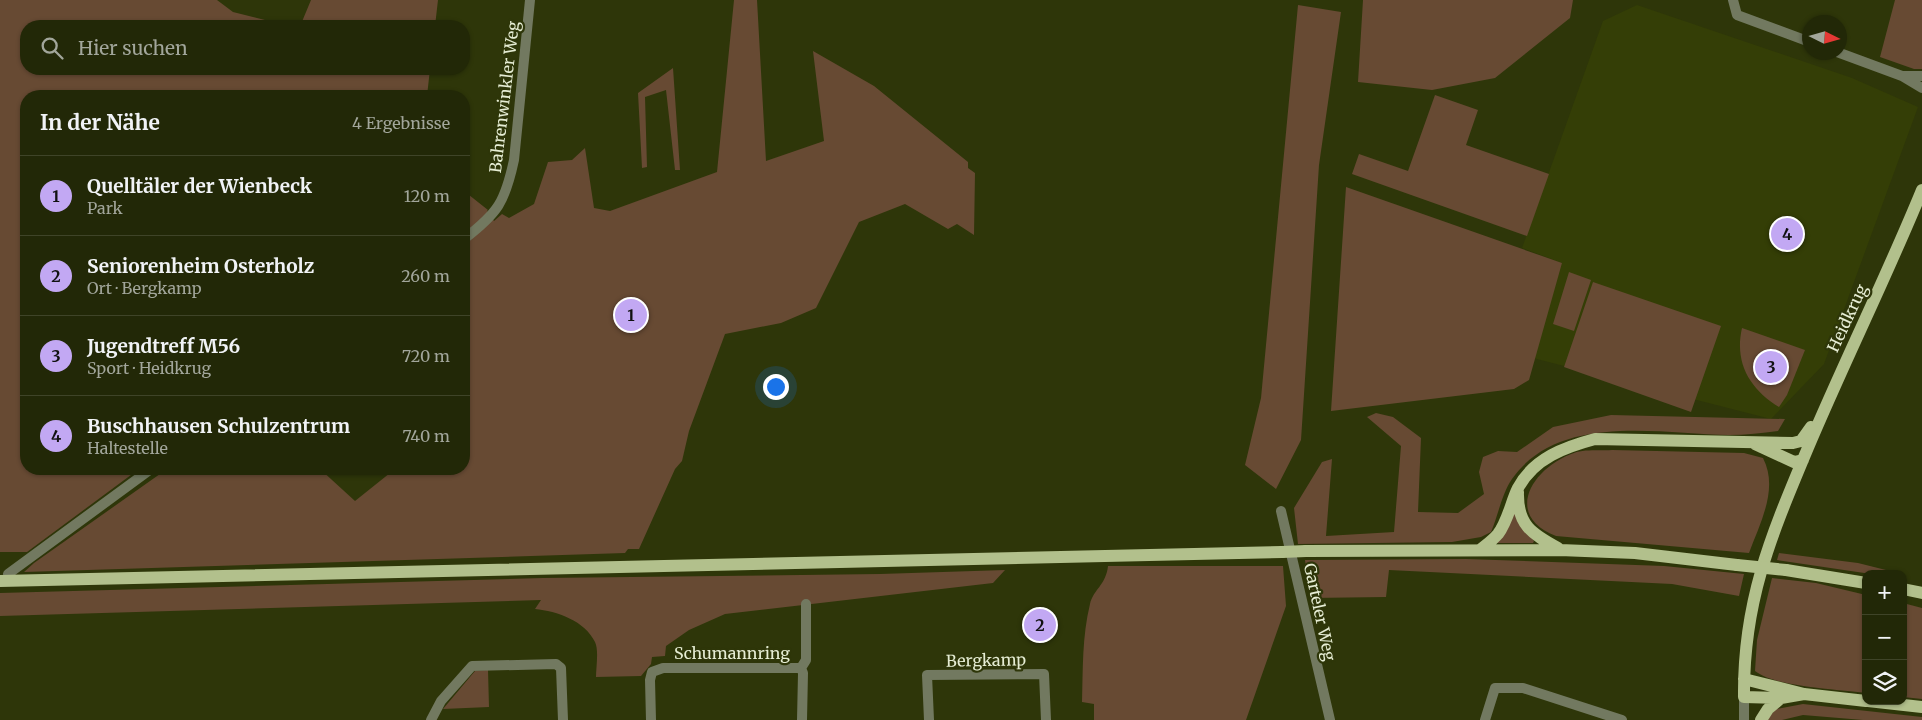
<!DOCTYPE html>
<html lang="de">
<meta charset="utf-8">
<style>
body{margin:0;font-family:Merriweather,serif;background:#2e3415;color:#f1f3f6}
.controls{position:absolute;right:15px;bottom:15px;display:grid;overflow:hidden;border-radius:10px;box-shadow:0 1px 4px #0004}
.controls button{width:45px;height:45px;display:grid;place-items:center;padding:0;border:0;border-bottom:1px solid #3f4428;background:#222807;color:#f1f3f6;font:25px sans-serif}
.compass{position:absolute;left:1802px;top:15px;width:45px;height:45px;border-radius:50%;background:#222807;box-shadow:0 1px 4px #0004;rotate:95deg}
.you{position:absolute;left:775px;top:386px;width:18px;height:18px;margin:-12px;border:4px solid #fff;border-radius:50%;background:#1a73e8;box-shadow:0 0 0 8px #1a73e833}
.badge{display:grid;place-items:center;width:32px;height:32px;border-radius:50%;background:#c2a8f3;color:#111;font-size:16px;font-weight:700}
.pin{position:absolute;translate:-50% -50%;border:2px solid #fff;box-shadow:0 1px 5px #0006}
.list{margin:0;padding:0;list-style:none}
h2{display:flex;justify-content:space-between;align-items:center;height:65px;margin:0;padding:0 20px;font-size:21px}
h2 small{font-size:16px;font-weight:400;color:#a2a69b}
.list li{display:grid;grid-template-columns:32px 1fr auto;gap:15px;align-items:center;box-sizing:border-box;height:80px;padding:0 20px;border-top:1px solid #3f4428}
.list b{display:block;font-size:19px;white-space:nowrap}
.list p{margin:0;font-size:16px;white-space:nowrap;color:#a2a69b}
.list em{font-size:16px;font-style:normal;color:#a2a69b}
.icon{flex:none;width:28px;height:28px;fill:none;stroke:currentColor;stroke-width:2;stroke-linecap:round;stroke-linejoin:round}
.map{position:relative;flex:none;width:1922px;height:720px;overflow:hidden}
.search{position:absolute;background:#222807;box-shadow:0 1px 4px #0004;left:20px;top:20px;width:450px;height:55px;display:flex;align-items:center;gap:12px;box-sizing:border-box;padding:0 18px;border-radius:20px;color:#a2a69b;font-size:19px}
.panel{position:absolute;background:#222807;box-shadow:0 1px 4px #0004;left:20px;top:90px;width:450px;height:385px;border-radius:20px}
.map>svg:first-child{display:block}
.built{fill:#343e06}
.green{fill:#674a33}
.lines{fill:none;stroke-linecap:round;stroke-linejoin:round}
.minor{stroke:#727960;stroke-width:10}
.major{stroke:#b2c08c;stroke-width:12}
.major-bridge{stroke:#b2c08c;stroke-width:12}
.labels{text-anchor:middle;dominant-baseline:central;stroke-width:4.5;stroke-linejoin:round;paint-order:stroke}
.street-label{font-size:16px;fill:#e6edd4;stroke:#2e3609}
</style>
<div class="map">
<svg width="1922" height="720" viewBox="0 0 1922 720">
<rect width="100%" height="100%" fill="#2e3609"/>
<path class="built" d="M1637,5L1852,78L1918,107L1824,364L1771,419L1533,358L1562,263L1522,248L1603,21Z"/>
<path class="green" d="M0,0H217L233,12L265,20L301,24L311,0H438L435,26H26V69H430L427,96H26V469H139L27,552H0Z
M734,0H757L766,161L824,141L813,51L874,86L968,162V168L975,173L974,235L957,224L948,229L905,204L859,222L816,308L781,323L725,334L689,431L682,461L675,469L639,549H628L625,553L24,572L34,563L167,469H320L355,501L395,469H464V191L488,210L487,211L494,221L502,214L509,218L534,204L548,162L572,160L585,148L594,208L610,211L717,172Z
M1363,0H1573L1570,18L1495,78L1432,90L1358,82Z
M1895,0H1922V69H1914L1880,57Z
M1298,5L1341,12L1319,165L1301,440L1276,489L1245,465L1261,398Z
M673,68L680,170H675L666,90L645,97L647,167L642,168L638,93Z
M1435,95L1478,110L1466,145L1549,174L1527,236L1352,174L1359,154L1408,171Z
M1346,187L1562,263L1529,380L1514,389L1331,411Z
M1569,272L1591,280L1574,331L1553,324Z
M1593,282L1721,326L1691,412L1564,367Z
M1742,328L1805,350L1787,395L1779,407C1750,389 1734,363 1742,328Z
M1376,413L1393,417L1421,438L1418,512L1458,513L1484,494L1479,472L1483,457L1498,451L1517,452L1553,427L1611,415L1785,419L1778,431C1762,433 1746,435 1729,435C1660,434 1559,412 1512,479C1502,493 1498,516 1491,532L1481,537L1452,542L1298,544L1294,508L1322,462L1332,459L1326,536L1394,532L1401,446L1367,417Z
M1612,450L1744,453L1763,458C1779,489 1760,523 1749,553L1556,536C1502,515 1533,467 1574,453C1584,449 1600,451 1612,450Z
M1513,505L1534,541L1533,543H1496Z
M1779,553L1858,563L1902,574H1871L1777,560Z
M1466,559L1664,566L1744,574L1739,596L1672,584L1389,570L1386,597L1310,598L1305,560Z
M1108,566H1283L1286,606L1246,720H1094V704L1082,702C1083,669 1082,637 1090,604C1093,590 1106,585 1108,566Z
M1005,570L993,583L725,614L689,630L666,646L665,656L652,657L651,664L641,676L596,677C596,667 599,650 595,642C585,621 557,611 535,609L541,600L0,616V593L543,578L880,574Z
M1772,578L1816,583L1866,595V693C1839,689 1775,687 1755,671L1757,640Z
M1903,603L1922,608V699L1903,697Z
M488,670L489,707L443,709L475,671Z
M1803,704L1922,717V720H1863L1803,715L1782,720H1766L1776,709Z"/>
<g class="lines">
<path class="minor" d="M1733,0L1737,15L1810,42
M1837,52L1902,76L1922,88
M1903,76H1922
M464,239C498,213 505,202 514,160L530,0
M1281,511L1330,720
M8,574L151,469
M801,668L806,660V604
M801,668L803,673L802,720
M1744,697V720
M431,720L441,701L472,666L556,664L561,668L563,720
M651,720L650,680L652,672L663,668H801
M929,720L927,675L1044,674L1046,720
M1485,720L1495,688H1523L1622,720"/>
<path class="major" d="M1755,444L1794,462L1803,460
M1518,492C1517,525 1532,534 1558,548
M1480,550C1486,545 1493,540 1498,534C1508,521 1511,502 1518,488C1534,458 1565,447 1595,439L1793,443L1801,441L1811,427
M1306,551L1560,550L1635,553L1737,565
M1786,570L1866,583
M0,581L1282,552
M1903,589L1922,593
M1744,679L1804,694L1866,701
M1804,694L1781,698L1744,697C1743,601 1771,536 1807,450C1844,362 1886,278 1922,190
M1868,701L1922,707
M1761,720L1768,709L1781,698"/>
<path class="major-bridge" d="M1282,552L1306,551
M1737,565L1786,570"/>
</g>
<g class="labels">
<g class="street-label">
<text transform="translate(504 97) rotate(-83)">Bahrenwinkler Weg</text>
<text transform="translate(1847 318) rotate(-65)">Heidkrug</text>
<text transform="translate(1320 612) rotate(78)">Garteler Weg</text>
<text x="732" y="653">Schumannring</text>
<text transform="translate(986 660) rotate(-1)">Bergkamp</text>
</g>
</g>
</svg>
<div class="controls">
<button>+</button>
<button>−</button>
<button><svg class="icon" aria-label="layers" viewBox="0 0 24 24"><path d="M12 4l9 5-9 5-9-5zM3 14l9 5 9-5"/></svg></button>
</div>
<svg class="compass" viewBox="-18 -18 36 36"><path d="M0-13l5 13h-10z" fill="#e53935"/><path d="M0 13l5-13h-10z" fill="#a2a69b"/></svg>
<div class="you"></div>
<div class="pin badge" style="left:631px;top:315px">1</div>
<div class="pin badge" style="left:1040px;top:625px">2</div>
<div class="pin badge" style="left:1771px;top:367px">3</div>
<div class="pin badge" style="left:1787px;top:234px">4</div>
<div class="search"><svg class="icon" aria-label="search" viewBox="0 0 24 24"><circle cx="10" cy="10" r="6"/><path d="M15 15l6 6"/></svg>Hier suchen</div>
<section class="panel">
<h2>In der Nähe<small>4 Ergebnisse</small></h2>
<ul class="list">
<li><span class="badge">1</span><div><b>Quelltäler der Wienbeck</b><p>Park</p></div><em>120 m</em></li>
<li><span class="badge">2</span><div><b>Seniorenheim Osterholz</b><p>Ort · Bergkamp</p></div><em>260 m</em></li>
<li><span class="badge">3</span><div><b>Jugendtreff M56</b><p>Sport · Heidkrug</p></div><em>720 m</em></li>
<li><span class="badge">4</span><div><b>Buschhausen Schulzentrum</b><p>Haltestelle</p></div><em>740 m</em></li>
</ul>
</section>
</div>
